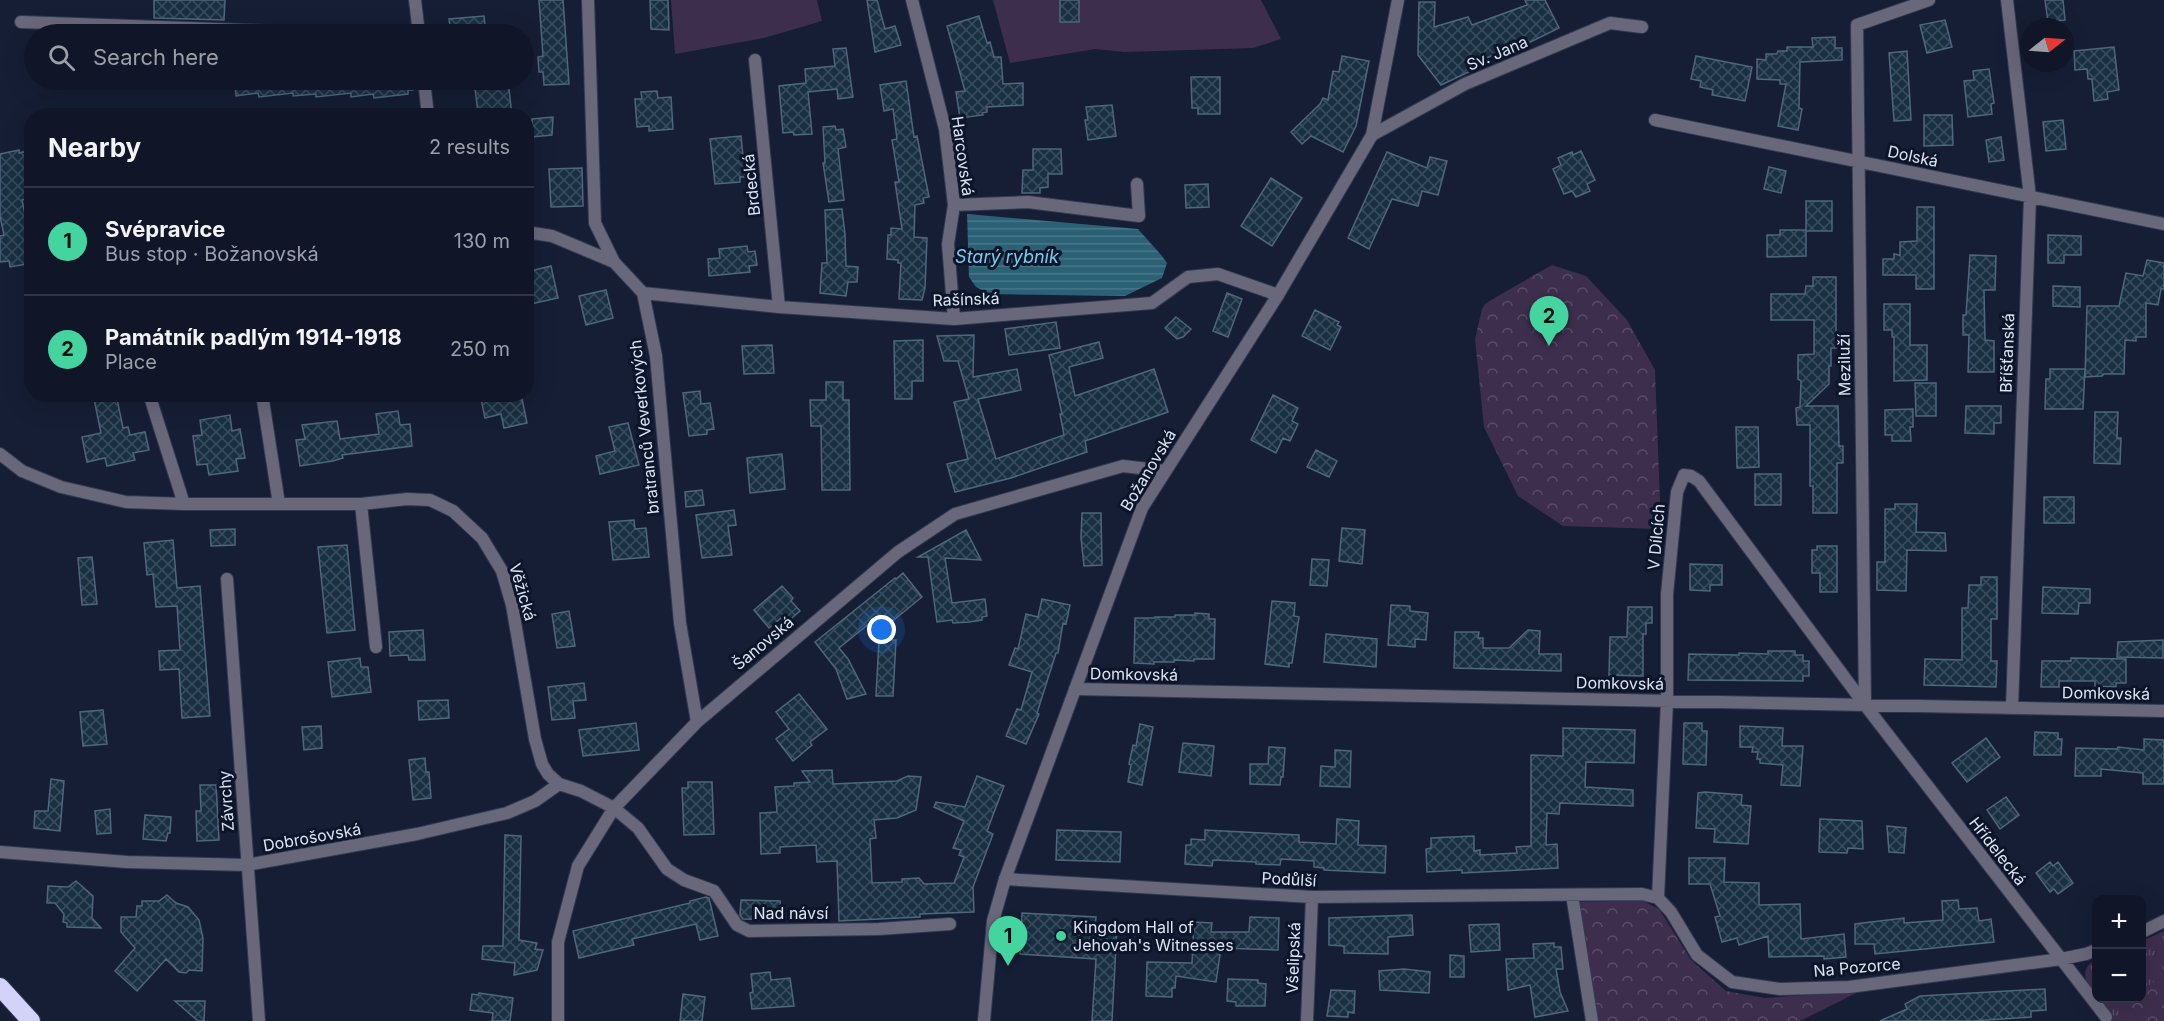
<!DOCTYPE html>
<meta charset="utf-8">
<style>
body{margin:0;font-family:Inter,sans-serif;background:#1e2334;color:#f1f3f6}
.controls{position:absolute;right:18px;bottom:18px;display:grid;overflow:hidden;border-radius:12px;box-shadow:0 6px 24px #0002}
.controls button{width:54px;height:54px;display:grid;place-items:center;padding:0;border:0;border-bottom:2px solid #303545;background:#101628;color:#f1f3f6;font:30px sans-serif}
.compass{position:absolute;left:2020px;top:18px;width:54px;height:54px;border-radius:50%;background:#101628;box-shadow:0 6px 24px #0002;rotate:73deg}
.you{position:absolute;left:882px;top:630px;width:21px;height:21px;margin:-15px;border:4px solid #fff;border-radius:50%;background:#1a73e8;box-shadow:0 0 0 9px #1a73e833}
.badge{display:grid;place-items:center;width:39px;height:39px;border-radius:50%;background:#44d49f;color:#111;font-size:20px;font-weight:700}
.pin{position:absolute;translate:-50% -50px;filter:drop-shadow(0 2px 3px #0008)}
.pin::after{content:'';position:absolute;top:32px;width:21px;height:18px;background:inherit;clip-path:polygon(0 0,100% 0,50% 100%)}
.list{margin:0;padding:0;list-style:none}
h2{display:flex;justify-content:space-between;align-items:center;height:78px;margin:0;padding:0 24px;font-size:26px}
h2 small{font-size:20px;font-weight:400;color:#9c9fa8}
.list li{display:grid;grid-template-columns:39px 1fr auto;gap:18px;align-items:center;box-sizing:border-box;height:108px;padding:0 24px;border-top:2px solid #303545}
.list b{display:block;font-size:22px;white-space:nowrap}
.list p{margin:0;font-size:20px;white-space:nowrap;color:#9c9fa8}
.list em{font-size:20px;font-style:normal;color:#9c9fa8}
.icon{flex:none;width:33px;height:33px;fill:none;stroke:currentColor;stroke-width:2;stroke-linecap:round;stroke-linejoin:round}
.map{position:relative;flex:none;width:2164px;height:1021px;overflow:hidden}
.search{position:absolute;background:#101628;box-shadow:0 6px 24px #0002;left:24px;top:24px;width:510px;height:66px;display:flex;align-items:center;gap:15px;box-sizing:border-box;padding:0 21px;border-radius:33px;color:#9c9fa8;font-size:22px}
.panel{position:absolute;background:#101628;box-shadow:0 6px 24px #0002;left:24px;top:108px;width:510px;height:294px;border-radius:24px}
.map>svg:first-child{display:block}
.grass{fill:url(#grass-tufts)}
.forest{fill:url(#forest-crowns)}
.garden{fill:#3e2e4e}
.water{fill:url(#water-rules)}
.building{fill:url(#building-cross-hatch);stroke:#4e677d;stroke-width:1.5}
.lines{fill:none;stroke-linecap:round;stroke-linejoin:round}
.minor-casing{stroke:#313a50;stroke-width:14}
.tertiary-casing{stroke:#313a50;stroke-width:14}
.motorway-casing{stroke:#313a50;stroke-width:20}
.minor{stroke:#69687b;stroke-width:12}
.tertiary{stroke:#69687b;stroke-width:12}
.motorway{stroke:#d3d2f8;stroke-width:18}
.poi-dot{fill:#44d49f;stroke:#0c152a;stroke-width:2}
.labels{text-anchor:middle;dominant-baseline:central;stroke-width:6;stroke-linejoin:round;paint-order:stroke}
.street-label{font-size:16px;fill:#dde4f4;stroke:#0c152a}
.poi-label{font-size:16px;fill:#dde4f4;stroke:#0c152a;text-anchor:start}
.water-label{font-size:18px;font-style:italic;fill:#78cdef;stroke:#0c152a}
</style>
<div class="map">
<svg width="2164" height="1021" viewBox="0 0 2164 1021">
<defs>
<pattern id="grass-tufts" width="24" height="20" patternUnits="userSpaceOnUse" patternTransform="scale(1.5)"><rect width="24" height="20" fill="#3e2e4e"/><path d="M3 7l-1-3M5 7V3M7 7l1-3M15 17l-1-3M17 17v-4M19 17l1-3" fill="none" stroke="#594c68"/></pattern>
<pattern id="forest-crowns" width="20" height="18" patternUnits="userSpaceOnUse" patternTransform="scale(1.5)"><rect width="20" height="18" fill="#3e2e4e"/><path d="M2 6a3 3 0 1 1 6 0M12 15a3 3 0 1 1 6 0" fill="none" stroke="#594c68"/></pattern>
<pattern id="water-rules" width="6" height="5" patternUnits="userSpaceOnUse" patternTransform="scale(1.5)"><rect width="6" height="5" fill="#2b6175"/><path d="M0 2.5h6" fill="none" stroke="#497889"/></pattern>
<pattern id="building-cross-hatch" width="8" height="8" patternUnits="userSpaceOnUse" patternTransform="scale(1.5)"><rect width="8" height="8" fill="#193043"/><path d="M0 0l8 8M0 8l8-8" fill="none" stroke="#3a4e5f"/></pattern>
</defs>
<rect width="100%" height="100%" fill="#151e35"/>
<path class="grass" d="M2164,931V986L2158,979L2142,991V941Z
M2096,960V997C2087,985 2077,969 2096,960Z
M2098,999H2132L2127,1003L2140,1021H2109L2112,1018Z"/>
<path class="forest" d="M1552,265L1586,276L1627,320L1655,370L1661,529L1563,526L1518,496L1484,427L1475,339L1482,309L1485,304L1498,296Z
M1641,900L1659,909L1691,960L1726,991L1765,998L1860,991L1800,1021H1597L1579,902Z
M2158,979L2164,986V1021H2140L2126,1002L2132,999L2142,998V991Z"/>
<path class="garden" d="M671,0H817L822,21L764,38L675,54Z
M993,0H1261L1281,39L1253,48L1124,52L1095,49L1010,63Z"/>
<path class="water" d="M967,214L1138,229L1162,256L1167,263L1162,278L1125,296L990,294L976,287L969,277Z"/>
<path class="building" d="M154,0H225L224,20L154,18Z
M539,0H563L569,84L544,85L543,72H539L538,57L543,56Z
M650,0H668L669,30L651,29Z
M867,0H877L885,29L895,26L901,45L875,52Z
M1060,0H1079V22H1060Z
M1525,0H1545L1559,28L1514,50L1512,45L1473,65L1475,69L1441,85L1418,55L1419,2H1435L1434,27L1468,17L1472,25L1527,5Z
M2045,0H2063L2065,20L2048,22Z
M484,16L486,34H451L449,19Z
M979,16L987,43L990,42L994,57H1001L1003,84L1023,83V105L987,107V112L982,113L983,115L960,118L956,92L965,91L947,26Z
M1945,20L1952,47L1927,53L1920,25Z
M1835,37V48H1842V60L1800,62L1799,108L1802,109L1798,130L1778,126L1786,84H1780V80L1757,79V59L1766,60V54H1777L1778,51H1787V47H1813L1812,38Z
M2114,47L2119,90L2107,92L2108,99L2094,101L2092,79H2088L2087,69L2075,70L2074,51Z
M846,48L853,97L838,99L837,89L808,92L812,134L794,135L793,132L783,133L779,86L806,83L805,69L835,66L833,49Z
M1907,51L1911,120L1894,121L1889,53Z
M1342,56L1369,61L1356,126L1343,152L1311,136L1302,144L1291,132L1320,104L1323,98L1328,100L1333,71L1339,72Z
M1696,56L1752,67L1745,101L1712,95L1713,90L1700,87L1701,81L1691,79Z
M1989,69L1994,103L1991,104L1992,114L1968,117L1964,81L1974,80L1973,71Z
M1191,77H1220V114H1198V108H1192Z
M235,80H413V90H408V94L374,98L373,94L351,97V93L316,97V94L293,96V93L259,97L258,93L236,96Z
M474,80H508L512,116H484L483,112L478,113Z
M906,81L914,137L917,136L929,197L923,198L924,203L915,205L914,237L927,238L925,288L922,300L899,299L901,263H898V260L887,259L888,235H891V228L902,229L895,182H899L892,140L897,139L893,109L884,111L880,85Z
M657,91L658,98L671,97L673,129L649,131V126L637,127L635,99H642L641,92Z
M1112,105L1116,136L1088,140L1085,120H1088L1086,107Z
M1924,115H1952L1953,145L1924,146Z
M553,117L552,135L532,137V119Z
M2063,120L2066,149L2046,151L2043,122Z
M835,126L836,130L843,129L846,147L838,149L844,200L829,202L823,163H825L823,127Z
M741,136L745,177H740V182L715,184L710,139Z
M2001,137L2004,160L1989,162L1986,140Z
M1033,149H1061L1062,174H1048V187L1040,188V193H1022L1023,170H1033Z
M19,150V153L27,151L28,157H32V188L28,189L29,198L22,200L28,228L32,227V263L10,267L9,261L0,262V236L4,235L0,216V154Z
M1581,151L1595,180L1587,184L1590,191L1576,197L1572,191L1564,194L1553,169L1561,165L1558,158L1572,152L1573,155Z
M1387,152L1427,168L1430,157L1447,161L1438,195L1422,191L1418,206L1392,199L1369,249L1348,238Z
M1769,167L1786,171L1781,193L1764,189Z
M582,168L583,206L551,207L549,169Z
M1271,178L1302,198L1272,246L1241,226Z
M1208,184L1209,207L1186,208L1185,185Z
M1806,201H1832V231H1806V256L1767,257V235H1780V230H1806Z
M1917,207H1934V289H1916V275H1883V259H1894V254L1900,255V242L1917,241Z
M842,209L845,234L846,266L858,267L857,282H848L846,296L820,293L822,263H827L825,210Z
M2048,235L2081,236V255H2064V263H2048Z
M747,246L748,252L755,251L757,265L749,266L750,272L709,276L708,259L720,258L719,249Z
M1970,255L1996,256L1995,290H1984L1985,340L1994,341V372H1968L1969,335H1963V315H1966Z
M2147,260L2164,263V289H2161L2158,305L2146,303V337H2136V341L2125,340L2124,374H2104L2102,376L2085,377L2087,306H2119L2126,273L2143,276Z
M551,266L558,298L526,305V272Z
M1813,277H1836V348H1831V366H1829V384L1806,406H1838L1839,446H1843V463H1837V513H1813V486H1810V425H1797L1796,408L1800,407L1801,381L1798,379V355L1814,354V320H1771V294H1805L1806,286H1813Z
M2053,286L2080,287V307L2053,306Z
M606,290L613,318L586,325L579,296Z
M1227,293L1242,299L1228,337L1213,331Z
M1884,304H1910V345H1927V380L1894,381V337H1892V330H1884Z
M1315,310L1339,322L1337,325L1341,327L1330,350L1302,336Z
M1176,317L1191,329L1183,337L1177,339L1165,328Z
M1056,322L1060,348L1009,355L1005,329Z
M974,335L973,377L1017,369L1021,390L978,399L996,459L1064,435L1060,414H1062L1049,355L1099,342L1103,358L1069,367L1075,396L1154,369L1168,412L1085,441L1087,452L1011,478L955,492L947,464L968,459L954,402L969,399L958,361H944L937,336Z
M923,340V381H912V399H895L894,341Z
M772,345L774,373L744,374L742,346Z
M2050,369H2085L2083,409H2045L2046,379H2050Z
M826,382H843V400H849L850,490H822L821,426H811L810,400H826Z
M1915,383H1936V416H1916Z
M700,391L701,404L710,403L714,429L707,430V434L689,436L683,393Z
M93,394H116L123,428L128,427L130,435L145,432L149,450L133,453L135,460L107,466L105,458L87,462L82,437L101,433Z
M480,394H521L527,423L504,428L501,414L485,418Z
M1273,395L1298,408L1292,421L1298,424L1290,441L1283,438L1276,453L1251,440Z
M1966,406H2001V423H1994V434L1965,433Z
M1913,409V427H1910L1911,441H1892V435H1885V410Z
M398,411L400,425L410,424L412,446L342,455L343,458L333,461L300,466L296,440L305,439L302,425L337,421L340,439L379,434L376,414Z
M2095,412H2118L2117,438H2121L2120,464L2094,463Z
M230,415L232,431L240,429L245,458L236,459L238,471L209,475L207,464L197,465L193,436L202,435L200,420Z
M628,423L639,465L600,474L596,456L615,451L609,427Z
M1736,427H1758L1759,467L1737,468Z
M1316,450L1337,461L1329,477L1307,467Z
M782,454L785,489L750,493L747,458Z
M1755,474H1781V505H1755Z
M702,490L704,505L686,507L685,492Z
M2044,497H2074V523H2044Z
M1895,504H1917L1916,532L1945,533L1946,551L1907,550L1906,591L1877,590V562H1885V509H1895Z
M734,510L736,525L728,526L732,555L702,558L696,515Z
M1082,513H1101L1102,565L1084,566L1081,538Z
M634,520L635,529L646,528L649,557L613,560L609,522Z
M1342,528L1365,530L1362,564L1339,561Z
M235,529V545L211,546L210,530Z
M966,530L981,560L945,558L952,603L985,599L987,616L982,617V620L969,622L953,623L952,620L937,622L928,557H918Z
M173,540L177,588L200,586L210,716L182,718L179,669L160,670L159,651L180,650L177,606L156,607L153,574L147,575L144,543Z
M347,545L355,630L327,633L318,547Z
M1817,546H1837V592H1820V573H1812V550H1817Z
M92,557L97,604L82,605L78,558Z
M1312,559L1329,560L1327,586L1310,585Z
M1690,564L1722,565V585H1710V591L1690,590Z
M903,573L922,597L879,632L880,615L839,648L848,659L866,694L847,699L836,669L815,642L895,578L896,579Z
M1981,577H1997V619H1991V661H1997L1996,687L1924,685L1925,659L1962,660V608H1968L1969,585H1981Z
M782,586L793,598L791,601L800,611L786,623L781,618L769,628L754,610Z
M2043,587L2090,589V603H2079L2078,614L2042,613Z
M1042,599L1070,605L1066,624L1063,623L1058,653H1056L1037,713L1039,714L1026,744L1006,736L1017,709L1021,710L1032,672L1009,665L1015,648L1018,649L1026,614L1038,617Z
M1272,601L1295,603L1294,616L1299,617L1292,663H1289V667L1265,664Z
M1391,605L1410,606V611L1428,613L1426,640L1415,639V647L1388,645Z
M1628,607H1652V623H1646V634H1643V676L1609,675L1610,637H1627Z
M569,611L575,646L557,648L552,614Z
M1195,613L1209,614V619H1215L1214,659H1194V661L1174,660V662H1154V664L1134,663L1135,618H1155V617H1175V615H1195Z
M423,630L425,660H409L408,655L390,656L389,632Z
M1528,630L1540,631L1539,654H1561V671L1454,668L1455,632H1479L1478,638H1483V648H1509Z
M1326,634L1377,639L1376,667L1324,662Z
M879,640H896L893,696H876Z
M2163,640V658L2117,657L2118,642Z
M1768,651H1795V655H1803V661H1809V676H1803V681L1688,680L1689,654L1739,655V653L1768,654Z
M360,658L361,667H368L371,692L332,697L328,662Z
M2071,658L2126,659V683H2116V687L2095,686V681H2059V687H2041L2042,661H2071Z
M584,683L586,700L573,701L575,718L552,720L548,687Z
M799,694L827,729L810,742L812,745L793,761L776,739L789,729L776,712Z
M448,700L449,718L419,720L418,701Z
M103,710L107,744L83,746L80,712Z
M636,723L639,750L583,756L579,730Z
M1684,723H1702V731H1707L1706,765L1683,764Z
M1140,724L1153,727L1142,785L1128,782L1131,765L1129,764L1133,745L1136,746Z
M321,726L322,748L304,750L302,727Z
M1740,726L1783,728L1782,746H1803L1800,786L1781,785L1783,765L1760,763V759H1757L1758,752H1752L1753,747H1740Z
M1563,728L1635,730L1634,763L1586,762L1585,787L1633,790V806L1560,803L1559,814L1547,813L1546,845L1557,844L1558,868L1462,873V870L1427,872L1426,849L1431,848V838L1474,836V851L1480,850V855L1517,853L1516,847L1531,846V755L1563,756Z
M2035,732L2058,733V739H2062L2061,755H2034Z
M1986,738L2000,757L1967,782L1952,763Z
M2144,739L2164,740V784H2143V773L2101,769V776H2075L2076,748L2117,749L2118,747L2144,750Z
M1183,743L1214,746L1211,776L1179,772Z
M1269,747L1285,748L1283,777H1281L1280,785L1250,784V764H1268Z
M1335,750L1351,751L1350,787L1320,786L1321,766L1335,767Z
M425,758L426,772H429L431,798L413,800L409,760Z
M832,770L833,784L897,781L908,776L921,777L916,810L897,818L874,820L876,838L870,839L872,883L902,882V879L919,878L924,884L954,883L964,857L959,855L961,850L953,848L964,821L934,807L936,802L965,807L977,776L1004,786L987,831L993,834L973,887L974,912L920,914V917L839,921L837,861L817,862L816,845L780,847V853L761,854L760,813L777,812L775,787L794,786V783L810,782L802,771Z
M51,779L64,781L60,831L34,828L35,811H48Z
M688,782H712L714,834L684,835L682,788H688Z
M200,785H216L219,840L197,841L196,811H201Z
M1705,792L1742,795L1741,805L1751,806L1748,844L1714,842L1715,829L1696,828L1698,793Z
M2006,797L2019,815L2000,829L1987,810Z
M110,809L111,833L97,834L95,811Z
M145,815L171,817L170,833H168L166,841L143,839Z
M1337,819L1359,821L1358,845L1386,846L1385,873L1324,870V868L1314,867V861L1281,859L1280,865L1256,864V862L1213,860L1212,866L1185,864L1186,845H1191V839L1205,840V830L1299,835V842L1336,844Z
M1820,819L1862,821L1863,849L1848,848L1847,853L1819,852Z
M1887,826L1906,828L1904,853L1889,852Z
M1057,830L1121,832L1120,862L1056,860Z
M505,835L521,836L519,940L537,943L535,949L543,950L537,970L514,975L515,963L482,959L483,946H503Z
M1689,858H1725L1724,882L1759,883V905L1800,904L1801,939L1844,934L1846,957L1824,959V956L1769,957L1768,936L1739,945L1737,938L1722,942L1715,917L1720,916L1710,884H1689Z
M2050,862L2053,866L2058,862L2073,883L2058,894L2054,889L2050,892L2036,873Z
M76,881L93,896L92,918L101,928L67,927V923L63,922L64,914L55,903H47L48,886L68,887Z
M167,895L176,903L188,907L199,920L203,938L202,971L189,970L186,973L179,972L166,959L137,991L115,971L135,948L121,932V917H136L137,906H142V901H159Z
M706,897L709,898L718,936L700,940L696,924L632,939L634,945L579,958L573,931L690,903V901Z
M741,900L780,901L781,920L743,919L740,915Z
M1958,900L1959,909L1977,908L1979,921L1991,919L1994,942L1875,954L1874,944H1855V924L1904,918V923L1943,920L1942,901Z
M1022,913L1096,917L1095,927L1117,928L1112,1021H1092L1096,959L1020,954Z
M1412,915L1413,935L1388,937V954L1344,953V946L1329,945V918Z
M1250,917L1279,918L1278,950L1221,948L1216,982L1176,976L1175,988H1172V997L1146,996L1147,962L1192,963L1194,922L1212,923L1211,932H1249Z
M1499,924L1500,950L1471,952L1469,925Z
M1554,943V947H1561L1563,969H1556L1560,992L1568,1011L1535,1017L1530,985L1508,990L1506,959L1534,958L1533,944Z
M1450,955L1464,956V977H1450Z
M1404,969L1430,972L1429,993L1380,990L1379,971Z
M770,972L771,980L790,978L794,1006L752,1009L750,993L753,992L751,974Z
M1228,979L1258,980V983L1266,984L1265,1006H1236V1002L1227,1001Z
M2045,989L2046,1010L2031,1011V1017L1972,1021H1880L1907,1009L1905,1004L1920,996Z
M1331,990L1355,991L1354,1013L1348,1012V1017L1327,1016Z
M479,993L513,998L510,1021H492L493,1013L470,1010L472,994L478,995Z
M683,994L705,997L702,1021H680Z
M175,1001H205L204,1021H198Z"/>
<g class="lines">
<defs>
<path id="minor" d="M415,0L419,34
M588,0L595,223L614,262L643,293L656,356L680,623L697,722
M912,0L945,129L954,205L948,244L954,319
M2007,0L2030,197L2012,708
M21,22L353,34
M755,60L779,307
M424,80L428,116
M1655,120L2164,224
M1372,135L1465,84L1610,23L1642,27
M954,205L1028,202L1139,216L1137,184
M526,232L552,236L614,262
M643,293L779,307L954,319L1152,303L1188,277L1218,274L1278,295
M149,394L184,504
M262,394L279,504
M0,454L22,471L61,487L126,502L184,504H361L407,499L430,500L453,511L482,538L502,571L512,605L535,739L542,764L548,774L559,784
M361,504L376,647
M227,579L259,1021
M1075,689L2164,711
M1865,705L1857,25L1929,0
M0,852L127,862L247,865L417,834L507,813L535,801L559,784L581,791L614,808L638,828L667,869L684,880L714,891L737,925L749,931L879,929L950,924
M1005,879L1312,897L1642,894L1658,898
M1572,895L1592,1021
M1658,898L1667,701V594L1677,492L1684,475L1691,476L1699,481L1865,705L2106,1017
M1658,898L1671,912L1697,955L1732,982L1780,989L1849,987L2061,959L2086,954L2096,950
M2142,932L2164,921
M558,1021V942L578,866L614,808L697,722L898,552L955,514L1123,466L1165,471
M1307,1021L1312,897"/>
<path id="tertiary" d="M984,1021L993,921L1005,879L1142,508L1278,295L1372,135L1398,0"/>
<path id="motorway" d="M0,987L31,1021"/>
</defs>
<use href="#minor" class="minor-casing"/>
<use href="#tertiary" class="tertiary-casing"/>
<use href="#motorway" class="motorway-casing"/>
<use href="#minor" class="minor"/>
<use href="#tertiary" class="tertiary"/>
<use href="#motorway" class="motorway"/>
</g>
<circle class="poi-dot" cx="1061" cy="936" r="6"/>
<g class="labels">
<g class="street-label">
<text transform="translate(1497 53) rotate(-23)">Sv. Jana</text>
<text transform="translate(963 156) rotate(82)">Harcovská</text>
<text transform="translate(1913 156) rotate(12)">Dolská</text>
<text transform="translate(751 185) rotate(-96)">Brdecká</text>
<text transform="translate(966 299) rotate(-2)">Rašínská</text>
<text transform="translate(2007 353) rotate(-88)">Bříšťanská</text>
<text transform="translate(1844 365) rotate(-91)">Meziluží</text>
<text transform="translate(644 427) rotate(-96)">bratranců Veverkových</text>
<text transform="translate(1148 470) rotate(-59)">Božanovská</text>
<text transform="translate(1656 537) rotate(-85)">V Dílcích</text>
<text transform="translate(523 592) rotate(74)">Věžická</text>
<text transform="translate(763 643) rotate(-40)">Šanovská</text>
<text transform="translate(1134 674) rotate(1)">Domkovská</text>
<text transform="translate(1620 683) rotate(1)">Domkovská</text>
<text transform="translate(2106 693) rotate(1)">Domkovská</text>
<text transform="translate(226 801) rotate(-94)">Závrchy</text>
<text transform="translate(312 837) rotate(-10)">Dobrošovská</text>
<text transform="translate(1998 851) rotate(52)">Hřídelecká</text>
<text transform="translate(1289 879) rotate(3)">Podůlší</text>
<text x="791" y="913">Nad návsí</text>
<text transform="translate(1293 958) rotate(-88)">Všelipská</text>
<text transform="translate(1857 967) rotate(-5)">Na Pozorce</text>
</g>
<g class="poi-label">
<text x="1073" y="927">Kingdom Hall of<tspan x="1073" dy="18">Jehovah's Witnesses</tspan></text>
</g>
<g class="water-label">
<text x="1007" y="256">Starý rybník</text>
</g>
</g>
</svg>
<div class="controls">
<button>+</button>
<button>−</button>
</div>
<svg class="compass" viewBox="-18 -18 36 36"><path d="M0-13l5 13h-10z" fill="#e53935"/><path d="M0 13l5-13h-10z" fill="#9c9fa8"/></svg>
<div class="you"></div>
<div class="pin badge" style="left:1008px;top:966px">1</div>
<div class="pin badge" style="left:1549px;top:346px">2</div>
<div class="search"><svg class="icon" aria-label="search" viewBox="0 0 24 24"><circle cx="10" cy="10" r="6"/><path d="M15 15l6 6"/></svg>Search here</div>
<section class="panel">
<h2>Nearby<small>2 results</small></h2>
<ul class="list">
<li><span class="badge">1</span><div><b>Svépravice</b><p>Bus stop · Božanovská</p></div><em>130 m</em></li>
<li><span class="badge">2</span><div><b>Památník padlým 1914-1918</b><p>Place</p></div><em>250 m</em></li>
</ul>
</section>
</div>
